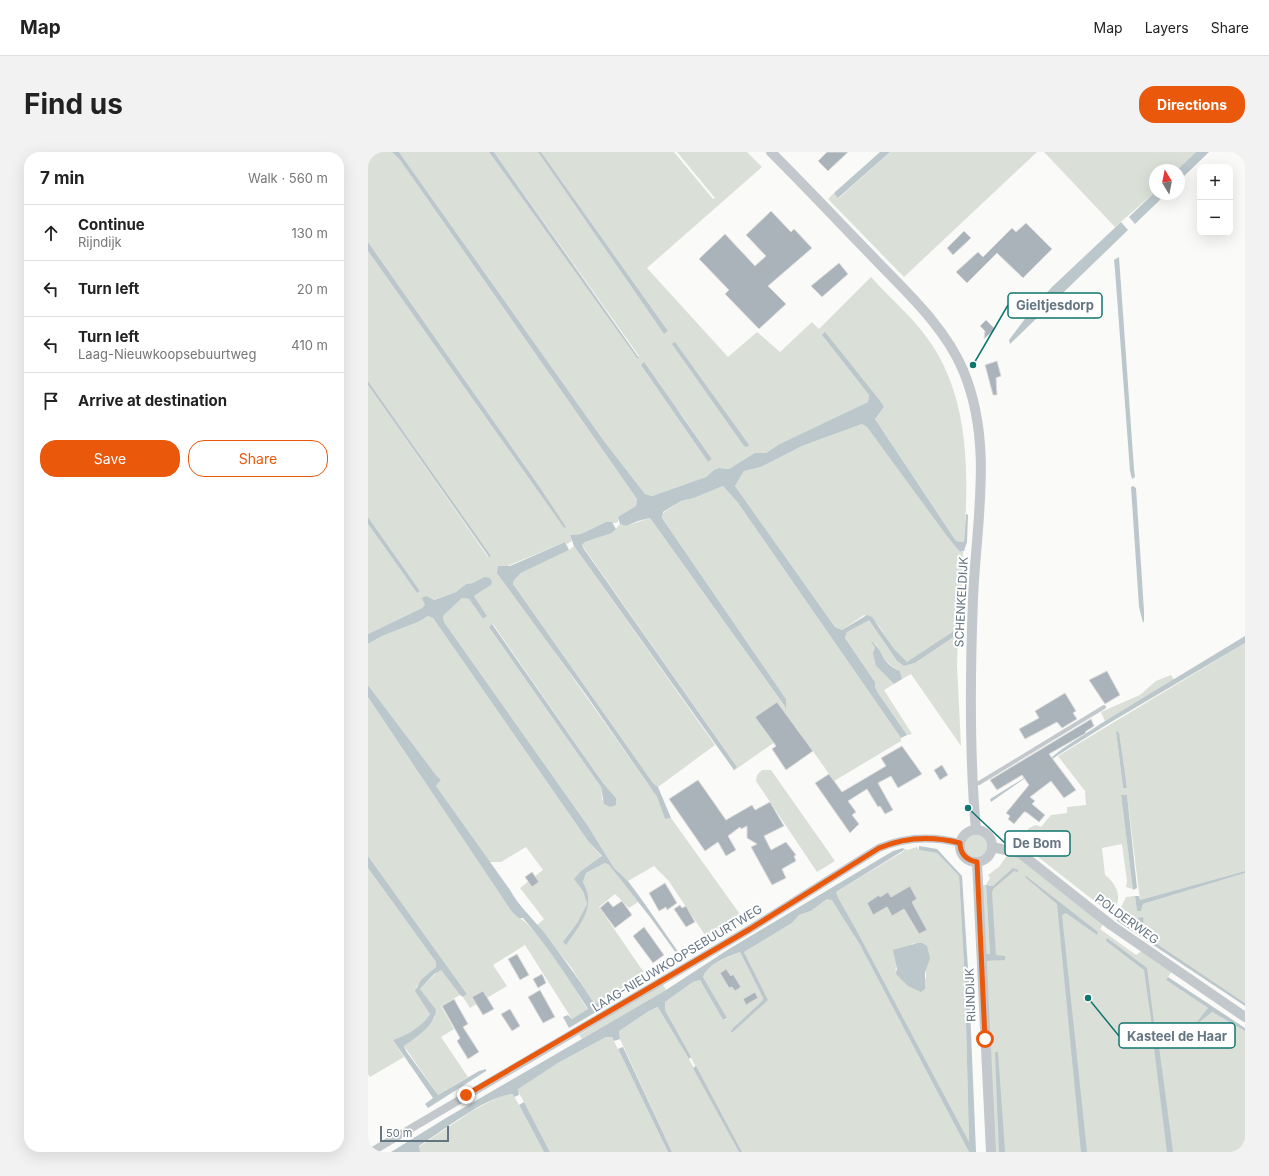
<!DOCTYPE html>
<meta charset="utf-8">
<style>
body{margin:0;font-family:Inter,sans-serif;background:#f2f2f2;color:#222}
.controls{position:absolute;right:12px;top:12px;display:grid;overflow:hidden;border-radius:8px;box-shadow:0 4px 16px #0002}
.controls button{width:36px;height:36px;display:grid;place-items:center;padding:0;border:0;border-bottom:1px solid #e0e0e0;background:#fff;color:#222;font:20px sans-serif}
.compass{position:absolute;left:781px;top:12px;width:36px;height:36px;border-radius:50%;background:#fff;box-shadow:0 4px 16px #0002;rotate:350deg}
.scale{position:absolute;left:12px;bottom:10px;width:69px;box-sizing:border-box;padding-left:4px;border:2px solid #657683;border-top:0;font-size:11px;line-height:14px;white-space:nowrap;color:#657683;-webkit-text-stroke:3px #fff;paint-order:stroke}
.stop{position:absolute;width:12px;height:12px;margin:-9px;border:3px solid #ea580c;border-radius:50%;background:#fff}
.stop.end{background:#ea580c;border-color:#fff;box-shadow:0 1px 4px #0008}
.list{margin:0;padding:0;list-style:none}
h2{display:flex;justify-content:space-between;align-items:center;height:52px;margin:0;padding:0 16px;font-size:17px}
h2 small{font-size:13px;font-weight:400;color:#767676}
.list li{display:grid;grid-template-columns:26px 1fr auto;gap:12px;align-items:center;box-sizing:border-box;height:56px;padding:0 16px;border-top:1px solid #e0e0e0}
.list b{display:block;font-size:15px;white-space:nowrap}
.list p{margin:0;font-size:13px;white-space:nowrap;color:#767676}
.list em{font-size:13px;font-style:normal;color:#767676}
.actions{display:flex;gap:8px;padding:12px 16px}
.actions a{flex:1;padding:9px 0;border:1px solid #ea580c;border-radius:16px;text-align:center;font-size:14px;color:#ea580c}
.actions .main{background:#ea580c;color:#fff}
.icon{flex:none;width:22px;height:22px;fill:none;stroke:currentColor;stroke-width:2;stroke-linecap:round;stroke-linejoin:round}
.map{position:relative;flex:none;width:877px;height:1000px;overflow:hidden;border-radius:16px}
header{display:flex;align-items:center;gap:24px;box-sizing:border-box;height:56px;padding:0 20px;background:#fff;border-bottom:1px solid #e0e0e0}
header strong{font-size:19px}
nav{display:flex;gap:22px;margin-inline-start:auto;font-size:14px}
.intro{display:flex;align-items:center;justify-content:space-between;box-sizing:border-box;height:96px;padding:0 24px}
h1{margin:0;font-size:28px}
.button{padding:10px 18px;border-radius:16px;background:#ea580c;color:#fff;font-size:14px;font-weight:700}
main{display:flex;gap:24px;padding:0 24px}
aside{flex:1;background:#fff;border-radius:16px;box-shadow:0 4px 16px #0002}
.map>svg:first-child{display:block}
.green{fill:#dadfd7;fill-rule:evenodd}
.water{fill:#bbc7cb}
.building{fill:#aab3b9;stroke:#dcdcda}
.lines{fill:none;stroke-linecap:round;stroke-linejoin:round}
.service{stroke:#c3c8cc;stroke-width:4}
.minor{stroke:#c3c8cc;stroke-width:8}
.tertiary{stroke:#c3c8cc;stroke-width:10}
.route{stroke:#ea580c;stroke-width:5}
.labels{text-anchor:middle;dominant-baseline:central;stroke-width:4;stroke-linejoin:round;paint-order:stroke}
.street-label{font-size:12px;fill:#657683;stroke:#fff}
.leader{fill:none;stroke:#0f766e;stroke-width:1.5}
.callout-dot{fill:#0f766e;stroke:#fff;stroke-width:1.5}
.callout{fill:#fff;stroke:#0f766e;stroke-width:1.5}
.callout-label{font-size:13px;text-anchor:middle;font-weight:bold;fill:#657683}
</style>
<header>
<strong>Map</strong>
<nav><a>Map</a><a>Layers</a><a>Share</a></nav>
</header>
<div class="intro"><h1>Find us</h1><a class="button">Directions</a></div>
<main>
<aside>
<h2>7 min<small>Walk · 560 m</small></h2>
<ul class="list">
<li><svg class="icon" aria-label="ahead" viewBox="0 0 24 24"><path d="M12 20V5M6 11l6-6 6 6"/></svg><div><b>Continue</b><p>Rijndijk</p></div><em>130 m</em></li>
<li><svg class="icon" aria-label="left" viewBox="0 0 24 24"><path d="M17 20v-9H6M10 6l-5 5 5 5"/></svg><div><b>Turn left</b></div><em>20 m</em></li>
<li><svg class="icon" aria-label="left" viewBox="0 0 24 24"><path d="M17 20v-9H6M10 6l-5 5 5 5"/></svg><div><b>Turn left</b><p>Laag-Nieuwkoopsebuurtweg</p></div><em>410 m</em></li>
<li><svg class="icon" aria-label="arrive" viewBox="0 0 24 24"><path d="M6 21V4h12l-3 4 3 4H6"/></svg><div><b>Arrive at destination</b></div></li>
</ul>
<div class="actions"><a class="main">Save</a><a>Share</a></div>
</aside>
<div class="map">
<svg width="877" height="1000" viewBox="0 0 877 1000">
<rect width="100%" height="100%" fill="#fafaf8"/>
<path class="green" d="M0,0H24L32,8L269,347L268,354L251,365L250,370L247,371L238,370L213,382L202,383L204,389L199,392L197,390L137,415L132,422L289,645L297,667L303,666L374,765L339,786L300,728L286,714L260,729L246,716L220,674L76,470L75,464L94,446L101,447L115,467L119,464L106,444L123,433L116,425L105,431L98,432L88,440L65,448L54,456L0,482V372L49,441L52,439L0,365V233L120,405L123,404L0,229V99L196,376L197,375L169,331L0,90ZM125,472L235,631L248,646L242,655L234,647L233,635L121,475Z
M31,0H121L269,206L271,204L126,0H170L296,182L300,179L173,0H306L345,47L347,46L309,0H379L394,15L279,116L360,205L389,180L412,200L444,170L451,177L503,125C519,143 538,159 553,178C602,237 601,318 596,390L588,389L507,267L516,255L513,250L454,183L501,243L500,250L413,292L398,301L387,302L361,317L351,316L346,318L338,325L284,344L277,342L236,289ZM273,213L315,265L344,307L340,310Z
M522,0H669L536,125L460,47L466,41L471,46Z
M676,0H828L809,18H787V40L747,75Z
M494,272L499,275L592,400H595L592,475L539,511C520,501 517,469 496,463L474,478L467,475L367,334L376,319L393,315L434,294Z
M355,334L370,351L533,586V589L466,629L428,575L364,620L369,615L214,393L217,390L244,381L252,372L258,374L282,366L417,555L418,547L294,366L295,361L313,349L326,346Z
M206,394L347,593L290,635L285,631L145,432L146,428L153,421L201,398Z
M60,464L65,466L220,689L234,705L213,719L211,733L215,739L219,752L209,771L195,790C209,772 229,754 215,730L218,721L237,711L241,713L270,750L261,756L247,742L231,755L277,822L235,848L228,851L224,848L203,815L169,773L176,767L152,736L175,718L158,695L133,710H121L68,634L73,628L68,623L0,533V492L14,484L50,470Z
M497,468H501L529,509L536,514L547,511L590,482L589,514L593,594L543,522L534,527L532,519C519,513 514,504 508,492L504,491L507,496L508,514L526,532L516,538L544,582L539,583L510,541L507,535V530L477,486L479,480Z
M877,491V719L772,748L759,643H753L765,737L758,735L759,729L754,692L734,696L737,723C751,734 755,748 743,762L651,690L661,676L668,673L673,675L683,663L699,661V655L718,653L717,639L690,604ZM748,579L759,635L755,636Z
M803,523L806,528L737,569L733,560L772,543L788,529Z
M0,545L144,760C174,778 201,828 220,858L204,867L157,793L125,813L139,834L102,856L95,845L99,842L0,704Z
M394,618H403L467,709L449,720L388,629L389,623Z
M597 694a11 11 0 1 1 22 0a11 11 0 1 1-22 0Z
M549,695L551,698L569,701L591,724L597,832L601,991L489,779L469,746L468,740L536,699L535,696L539,698ZM546,791L558,816V827L527,818L543,793Z
M640,702L653,707L736,771L732,777L768,803L774,799L804,819L798,828L840,856L835,862L844,860L877,879V1000H627L618,809L628,808L623,733H618L622,802H618L614,733H618L622,726L620,723L631,715Z
M0,716L68,810V815L48,835L62,862C54,875 40,883 25,888L36,905L2,925L0,922Z
M877,721V851L779,786L774,765L767,775L752,766L749,769L748,766L758,745L767,744L769,759H773L775,752Z
M459,747H464L492,793L601,1000H374L297,858V850L325,830L332,828L355,868L359,867L335,825C341,811 359,806 372,800L395,846L394,849L364,877L365,880L399,847L376,800L424,771L431,763L443,759Z
M71,818H73L92,843L73,854L86,877L73,885L100,925L70,943L36,894L56,878L67,865L52,837Z
M294,831L298,838L214,887L211,883Z
M291,855L321,907L371,1000H304L252,887L251,879L281,859Z
M238,885H244L300,1000H182L149,937L190,911Z
M136,942H145L176,1000H52L51,995L104,959Z"/>
<path class="water" d="M24,0H31L236,289L277,342L284,344L338,325L346,318L351,316L361,317L387,301H398L412,292L500,250L501,243L454,183L457,180L513,250L516,255L507,267L588,389L596,390L598,362L600,363L599,390L596,399L592,400L579,384L499,275L494,272L434,294L393,315L376,319L367,334L467,475L474,478L499,463L504,465L526,497L539,510L592,475L594,434H595L594,482H590L547,511L536,514L529,509L501,468L479,480L477,486L507,530V535L510,541L539,583L533,586L370,351L355,334L326,346L313,349L295,360L294,366L418,547V556L282,366L270,369L258,374L252,372L250,365L268,354L269,347L32,8Z
M121,0H126L271,206H269Z
M170,0H173L300,179L296,182Z
M512,0H522L470,46L466,41Z
M828,0H841L811,29V18H809Z
M787,40V42H798L767,72L761,65Z
M753,70L760,78L642,192L641,188L665,156L684,135Z
M0,90L169,331L198,375L196,376L0,99Z
M751,105L766,317L767,325L764,327L762,319L747,118L746,108Z
M307,190L381,293L379,295L376,294L304,192Z
M276,210L344,307L340,310L273,213Z
M0,229L123,404L121,405L0,233Z
M765,334L768,336L776,459V469L775,471L771,455L763,335Z
M0,365L52,439L49,441L0,372Z
M238,370H244L248,377L244,381L217,390L214,393L216,397L369,615L366,618L206,394L202,383L213,382Z
M197,390L201,398L153,421L146,428L145,432L285,631L290,635L303,666L297,667L289,645L219,544L129,421L130,414H142Z
M116,425L122,426L124,430L123,433L106,444L119,464L115,467L101,447L94,446L75,464L76,470L220,674L246,716L260,729L274,748L313,804L311,805L282,765L241,713L237,711L218,721L215,730C229,754 212,773 198,793L195,790L209,771L219,752L215,739L206,727L213,719L234,704L220,689L65,466L60,464L50,470L14,484L0,492V482L54,456L57,453L54,446L58,444L66,448L88,440L98,432L105,431Z
M124,472L235,631L248,646V653L242,655L236,652L233,635L121,475Z
M877,484V491L743,570L690,603L623,650L622,647L664,621L694,597L737,569Z
M503,489C516,498 512,511 532,519L534,527L526,532L508,514L505,501L507,496Z
M0,533L68,623L73,628L68,634L142,738C151,754 163,765 175,779C192,802 209,824 224,848L228,851L235,848L238,854L201,876L195,865L200,863L204,867L220,857C200,826 180,794 155,766H151L144,760L0,545Z
M748,579L751,581L759,636H755Z
M753,643H759L769,736L765,738Z
M551,694L569,697L594,724L601,832L608,1000H601L492,793L464,748L459,747L443,759L431,763L424,771L376,800L400,848L365,880H363L364,877L394,849L395,846L372,800C359,805 341,811 335,825L359,866L355,868L332,828L325,830L297,850V858L323,905L321,907L290,855L281,859L251,879L252,887L246,889L244,885H238L190,911L150,937L151,943L146,945L145,942C121,942 73,980 51,994L52,1000H23L78,966L298,838L361,797L525,699L535,696L536,698L468,740L470,746L489,779L601,990L597,832L591,724L569,701L551,698Z
M0,704L99,842L95,845L92,843L73,818L66,822L52,837L68,858C66,875 48,885 36,894L38,899L70,943L111,919L118,917V919L60,956L57,952L65,946L25,888C39,883 54,875 62,862L47,839L53,828L68,815V810L0,716Z
M645,716L650,718V720L646,719L625,737L624,741L628,803L637,804V808L618,809V802H622L618,733L625,734Z
M877,719V721L775,752L773,759H769L767,744H771L772,748Z
M658,724L730,780L729,783L698,761L694,763L719,1000H713L689,752L657,725Z
M775,765L777,784L877,851V854L749,769L751,766L767,775L770,773V766Z
M739,786L779,816L787,878C798,882 822,877 830,869C833,865 836,860 840,856L798,828L800,825L877,876V879L844,860C826,875 809,886 785,881L776,818L738,789Z
M550,791H554L559,794L562,806L557,821V837L553,840L540,834L528,822L529,816L525,798Z
M255,895L304,1000H300L250,897Z
M791,895L805,1000H799L786,896Z
M627,900H630L637,1000H631Z
M328,914L374,1000H371L325,916Z
M156,950L182,1000H176L151,953Z"/>
<path class="building" d="M459,0H480L460,19L450,9Z
M403,59L423,80L426,77L444,96L400,134L418,152L391,177L357,142L361,138L331,107L357,82L387,114L398,104L378,83Z
M658,71L684,97L655,126L629,101L599,131L588,120L610,100L615,105L644,76L648,80Z
M596,79L603,86L585,103L579,96Z
M471,111L480,122L454,145L443,134Z
M618,168L627,177L616,187L617,179L612,174Z
M629,209L633,224L628,226L629,243H625L617,213Z
M739,519L752,543L737,552L721,528Z
M697,541L708,559L705,561L709,567L694,576L689,570L657,587L651,577L671,566L667,559Z
M409,550L445,599L418,618L404,597L408,594L387,565Z
M723,567L726,574L717,580L718,581L681,602L708,638L696,646L683,629L662,645L667,649L664,652L677,663L671,670L658,660H656L646,672L640,667L642,664L638,661L661,633L654,623L629,638L622,628Z
M534,594L554,622L530,636L523,624L510,631L525,658L517,662L512,654L510,655L499,637L480,649L488,660L484,663L491,672L482,681L447,631L461,622L474,640L518,614L513,606Z
M574,613L580,623L572,628L566,618Z
M330,628L358,668L384,653L387,658L402,650L416,674L396,684L403,698L418,690L428,703L426,704L428,709L414,717L418,726L404,733L383,695L389,692L379,686V674L373,677L372,675L360,684L368,698L358,704L350,690L337,699L301,647Z
M164,720L171,730L164,735L157,725Z
M297,731L309,751L299,758L298,755L291,759L281,741Z
M542,734L549,747L544,750L559,778L551,782L536,757L524,764L519,755L505,763L499,751L511,743L512,745L520,740L523,745Z
M240,749L245,755L254,749L264,763L247,776L232,756Z
M312,753L314,756L318,754L327,770L318,775L306,757Z
M276,775L296,803L285,811L265,784Z
M149,802L161,823L152,828L140,807Z
M358,817L363,824L365,822L373,835L367,839L364,835L361,836L352,821Z
M174,822L178,831L170,836L165,827Z
M172,838L187,865L175,871L160,845Z
M115,839L126,857L115,863L104,845Z
M387,840L390,846L378,853L375,847Z
M86,847L100,872L95,875L111,900L100,907L89,889L92,886L74,854Z
M142,857L152,874L144,879L133,862Z"/>
<g class="lines">
<path class="service" d="M606,632L611,631L736,555"/>
<path class="minor" d="M3,1000L382,777L511,696C537,685 565,684 592,691"/>
<path class="tertiary" d="M403,0C437,34 470,69 503,103C536,138 576,173 595,218C626,291 608,371 605,447C602,524 601,601 608,678
M592 694a16 16 0 1 1 32 0a16 16 0 1 1-32 0Z
M624,695L652,701L743,773L877,865
M609,710L623,1000"/>
</g>
<g class="lines">
<path class="route" d="M98,943L382,777L511,696C537,685 565,684 592,691C592,703 599,708 609,710L617,887"/>
</g>
<g class="labels">
<g class="street-label">
<text transform="translate(593 450) rotate(-87)">SCHENKELDIJK</text>
<text transform="translate(759 767) rotate(36)">POLDERWEG</text>
<text transform="translate(309 806) rotate(-31)">LAAG-NIEUWKOOPSEBUURTWEG</text>
<text transform="translate(602 843) rotate(-92)">RIJNDIJK</text>
</g>
</g>
<path class="leader" d="M605 213L640 153M600 656L637 691M720 846L751 884"/>
<g class="callout-dot">
<circle cx="605" cy="213" r="4"/>
<circle cx="600" cy="656" r="4"/>
<circle cx="720" cy="846" r="4"/>
</g>
<g class="callout">
<rect x="640" y="141" width="94" height="25" rx="4"/>
<rect x="637" y="679" width="65" height="25" rx="4"/>
<rect x="751" y="871" width="116" height="25" rx="4"/>
</g>
<g class="callout-label">
<text x="687" y="158">Gieltjesdorp</text>
<text x="669" y="696">De Bom</text>
<text x="809" y="889">Kasteel de Haar</text>
</g>
</svg>
<div class="controls">
<button>+</button>
<button>−</button>
</div>
<svg class="compass" viewBox="-18 -18 36 36"><path d="M0-13l5 13h-10z" fill="#e53935"/><path d="M0 13l5-13h-10z" fill="#767676"/></svg>
<div class="scale">50 m</div>
<div class="stop" style="left:617px;top:887px"></div>
<div class="stop end" style="left:98px;top:943px"></div>
</div>
</main>
